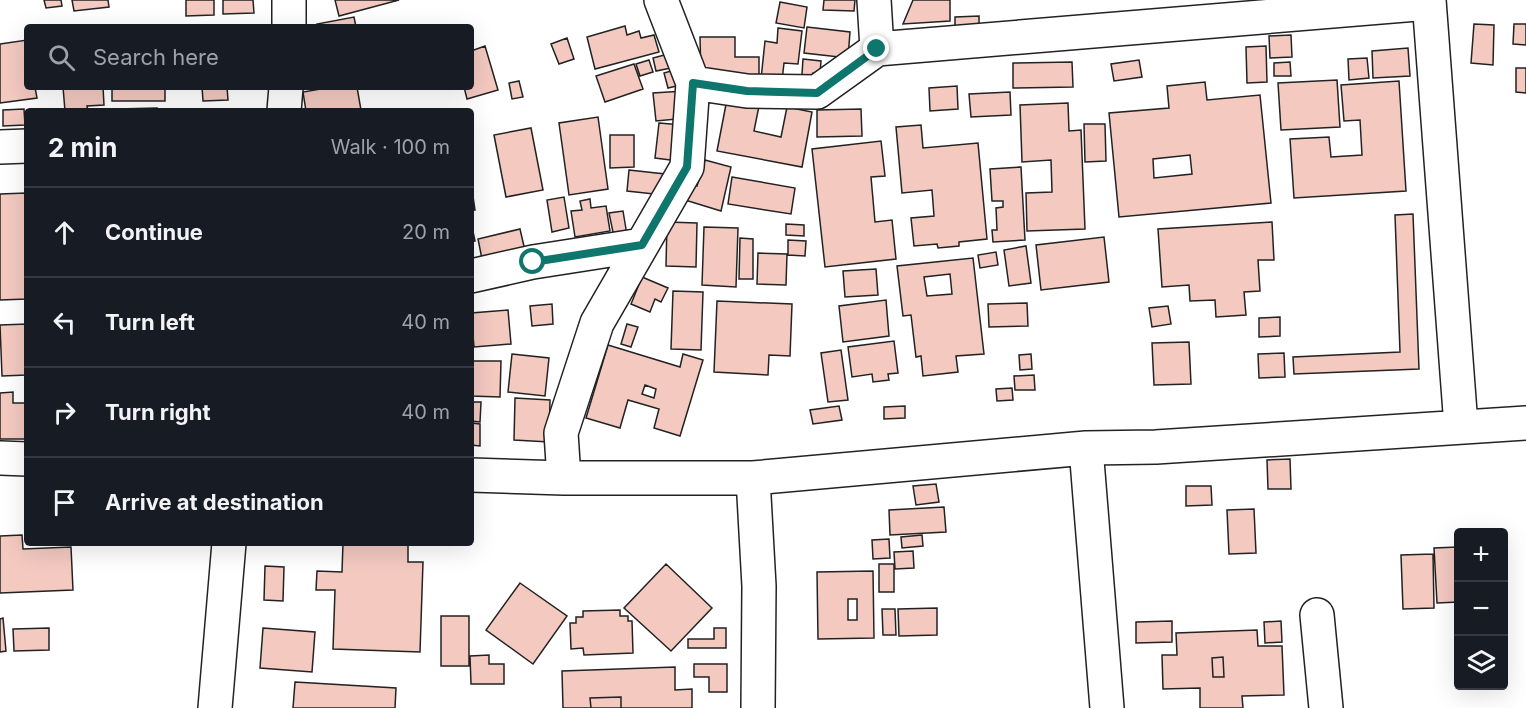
<!DOCTYPE html>
<meta charset="utf-8">
<style>
body{margin:0;font-family:Inter,sans-serif;background:#20242c;color:#f1f3f6}
.controls{position:absolute;right:18px;bottom:18px;display:grid;overflow:hidden;border-radius:6px;box-shadow:0 6px 24px #0002}
.controls button{width:54px;height:54px;display:grid;place-items:center;padding:0;border:0;border-bottom:2px solid #363941;background:#171b24;color:#f1f3f6;font:30px sans-serif}
.stop{position:absolute;width:18px;height:18px;margin:-14px;border:4px solid #0f766e;border-radius:50%;background:#fff}
.stop.end{background:#0f766e;border-color:#fff;box-shadow:0 2px 6px #0008}
.list{margin:0;padding:0;list-style:none}
h2{display:flex;justify-content:space-between;align-items:center;height:78px;margin:0;padding:0 24px;font-size:26px}
h2 small{font-size:20px;font-weight:400;color:#9ea1a6}
.list li{display:grid;grid-template-columns:39px 1fr auto;gap:18px;align-items:center;box-sizing:border-box;height:90px;padding:0 24px;border-top:2px solid #363941}
.list b{display:block;font-size:22px;white-space:nowrap}
.list em{font-size:20px;font-style:normal;color:#9ea1a6}
.icon{flex:none;width:33px;height:33px;fill:none;stroke:currentColor;stroke-width:2;stroke-linecap:round;stroke-linejoin:round}
.map{position:relative;flex:none;width:1526px;height:708px;overflow:hidden}
.search{position:absolute;background:#171b24;box-shadow:0 6px 24px #0002;left:24px;top:24px;width:450px;height:66px;display:flex;align-items:center;gap:15px;box-sizing:border-box;padding:0 21px;border-radius:6px;color:#9ea1a6;font-size:22px}
.panel{position:absolute;background:#171b24;box-shadow:0 6px 24px #0002;left:24px;top:108px;width:450px;height:438px;border-radius:6px}
.map>svg:first-child{display:block}
.building{fill:#f3c9c0;stroke:#222;stroke-width:1.5;fill-rule:evenodd}
.lines{fill:none;stroke-linecap:round;stroke-linejoin:round}
.minor-casing{stroke:#222;stroke-width:36}
.minor{stroke:#fff;stroke-width:33}
.route{stroke:#0f766e;stroke-width:8}
</style>
<div class="map">
<svg width="1526" height="708" viewBox="0 0 1526 708">
<rect width="100%" height="100%" fill="#fff"/>
<path class="building" d="M44,0H61L62,6L46,8Z
M72,0H108L109,7L74,11Z
M186,0H214V15L186,16Z
M223,0H253L254,13L223,14Z
M335,0H399L339,16Z
M824,0H855L854,11L823,10Z
M913,0H950V21L903,24Z
M780,2L807,7L804,28L776,23Z
M979,16V25L955,26V17Z
M354,17L356,27H318L317,24Z
M1474,24L1494,25L1493,65L1471,63Z
M1514,24H1526V45L1513,44Z
M625,26L627,35L639,31L641,38L654,35L659,52L595,69L587,37Z
M807,27L850,32L848,58L804,53Z
M778,28L802,31L798,64L784,63L782,81L761,79L765,41L777,43Z
M1291,35L1292,57L1270,58L1269,36Z
M700,37H735V57H759V77L701,78Z
M567,38L574,59L559,64L551,44Z
M27,40V87H35L37,98L0,103V44Z
M485,46L498,90L467,99L464,87H471V51Z
M1266,46L1267,82L1247,83L1246,47Z
M1408,48L1410,76L1373,78L1372,51Z
M672,53L676,67L656,71L653,58Z
M1367,58L1369,78L1349,80L1348,59Z
M803,59L821,61L820,74L813,73L812,90L801,89Z
M649,60L653,72L640,76L636,64Z
M1139,60L1142,77L1114,81L1111,64Z
M1072,62L1073,87L1013,88V63Z
M1290,62L1291,76H1274V63Z
M634,64L643,89L605,102L596,76Z
M1516,68H1526V93L1516,92Z
M678,69L681,85L668,88L664,73Z
M1337,80L1340,127L1281,130L1278,83Z
M519,81L523,97L512,99L509,83Z
M1399,81L1406,191L1294,198L1290,139L1329,137L1331,157L1362,155L1360,120L1344,121L1341,85Z
M1205,82L1207,100L1260,95L1271,203L1119,217L1109,113L1169,108L1167,86ZM1190,155L1192,174L1154,178L1153,159Z
M957,86L958,109L930,111L929,88Z
M63,87H103L104,105L87,106L88,111H65Z
M112,87H165V101H112Z
M202,87H227L228,100L203,101Z
M332,87H357L361,110L306,111L303,92Z
M684,91L687,118L656,121L653,93Z
M1010,92L1011,115L971,117L969,94Z
M728,94L760,101L754,131L781,137L787,107L812,112L802,167L717,151Z
M1068,103L1069,131L1081,130L1085,229L1027,231L1026,193L1052,192L1051,160L1022,162L1020,105Z
M157,108V111H117V109Z
M24,109L25,125L3,126V110Z
M48,109V111L27,112V110Z
M861,109L862,136L817,137V110Z
M598,117L608,189L569,195L559,123Z
M659,123L682,125L678,161L655,158Z
M1084,124H1105L1106,161L1085,162Z
M921,125L923,148L978,143L987,239L959,242V246L938,248L937,244L914,246L911,218L934,216L932,190L902,193L896,127Z
M531,128L543,190L506,197L494,135Z
M610,135H634V167L610,168Z
M881,141L885,176L871,177L875,222L892,220L896,259L825,267L812,149Z
M705,160L731,167L721,211L685,200L690,183L697,186Z
M1021,167L1025,240L993,242L992,230H997L996,208L1003,207V201H992L990,169Z
M629,170L665,174L663,195L627,191Z
M732,177L795,188L791,214L728,204Z
M471,183L475,210H471Z
M26,193L27,299L0,300V194Z
M564,197L569,228L552,232L547,200Z
M590,199L591,208L606,206L610,231L575,237L571,211L582,210L580,201Z
M623,211L627,235L614,237L609,213Z
M1413,214L1419,369L1294,374L1293,357L1400,352L1395,215Z
M471,222L475,241L471,242Z
M667,222L697,223L696,267L666,266Z
M1272,222L1274,260H1258L1260,291L1244,292L1246,315L1216,317L1215,300L1190,301L1189,285L1162,287L1158,229Z
M786,224L804,225V236L786,235Z
M704,227L738,228L736,287L702,285Z
M520,229L526,255L483,264L478,239Z
M1104,237L1109,282L1041,290L1036,245Z
M740,238L753,239V279H739Z
M788,240L806,241L805,256L788,255Z
M1026,246L1031,283L1009,286L1004,250Z
M996,252L998,265L980,268L978,255Z
M758,253L787,254L786,285L757,284Z
M973,258L984,354L956,356L958,372L923,376L921,356L916,357L911,315L903,316L897,266ZM950,274L952,294L927,296L924,277Z
M876,269L878,295L845,297L843,271Z
M642,277L668,288L661,302L655,299L650,312L631,304Z
M673,291L703,292L701,350L671,349Z
M886,300L889,336L843,342L839,306Z
M717,301L792,304L790,356L769,355L768,375L714,372Z
M1027,303L1028,326L989,327L988,304Z
M552,304L553,324L532,326L530,306Z
M1168,306L1171,324L1152,327L1149,308Z
M508,310L511,344L474,347L471,313Z
M1280,317V336L1259,337V318Z
M27,324V375L2,376L0,325Z
M627,324L638,327L631,347L621,344Z
M894,341L898,373L888,374L889,380L873,382L872,374L852,377L848,347Z
M1189,342L1191,384L1154,385L1152,343Z
M608,345L680,367L683,354L703,360L680,436L654,428L659,409L628,400L620,428L586,418ZM645,385L656,389L654,398L642,394Z
M841,350L848,400L828,402L821,353Z
M1284,353L1285,377L1259,378L1258,354Z
M512,354L549,358L545,396L508,392Z
M1031,354L1032,369L1020,370L1019,355Z
M471,361H501L500,397L471,396Z
M1034,375L1035,390H1015L1014,376Z
M1012,388L1013,400L997,401L996,389Z
M13,392V403H25V439H0V393Z
M515,398L550,400L549,442L514,440Z
M471,402H481L480,422L471,421Z
M839,406L842,420L813,424L810,410Z
M905,406V418L884,419V407Z
M471,423L480,424V446L471,445Z
M1290,459L1291,489H1268L1267,460Z
M936,484L939,502L916,505L913,486Z
M1186,486H1211L1212,505L1186,506Z
M944,507L946,532L890,535L889,510Z
M1254,509L1256,553L1229,554L1227,510Z
M22,535L23,549L71,547L73,590L0,593V536Z
M922,535L923,546L902,548L901,537Z
M889,539L890,558L873,559L872,540Z
M343,543H408V562H423L420,652L333,649L335,590H316L317,571L342,572Z
M1458,547V602L1437,603L1434,548Z
M913,551L914,568L895,569L894,552Z
M1433,554L1434,608L1403,609L1401,555Z
M666,564L712,608L671,651L624,608Z
M879,564H894V592H879Z
M265,566L284,567L283,601L264,600Z
M873,571L874,638L818,639L817,572ZM848,599H857V620H848Z
M520,583L567,616L533,664L486,630Z
M937,608V635L899,636L898,609Z
M882,609H895L896,635H883Z
M620,610V616H628V621H632L633,653L584,655L583,648L571,649L570,623H576V617H583V611Z
M441,616H469V666H441Z
M3,618L6,651L0,652V619Z
M1172,621V642L1136,643V622Z
M1281,621L1282,642L1265,643L1264,622Z
M49,628V650L14,651L13,629Z
M263,628L315,632L312,672L260,668Z
M714,628H726V648H688V639H714Z
M1257,630L1258,646H1282L1284,695L1242,696L1243,708H1200V688L1163,689L1162,655H1177L1176,633ZM1223,657L1224,677H1213L1212,658Z
M489,655V664H504V684H471L470,656Z
M1223,657L1224,677H1213L1212,658Z
M694,664H727V692H709V677H694Z
M675,667V690L692,689V708H621V697L590,698L591,708H563L562,671Z
M295,682L396,688L395,708H293Z
M621,697V708H591L590,698Z"/>
<g class="lines">
<defs>
<path id="minor" d="M289,0V27
M874,0L877,49
M1429,0L1461,426
M693,83L747,91L817,92L877,49L1429,3
M284,111L286,87
M0,147L27,146
M471,276L533,262L642,245
M1086,448L1107,708
M0,458L27,459
M471,475L564,478H753L1086,448L1156,447L1526,423
M564,478L561,433L597,323L687,167L693,83L661,0
M753,478L759,586L758,708
M1317,615L1326,708
M215,708L229,543"/>
</defs>
<use href="#minor" class="minor-casing"/>
<use href="#minor" class="minor"/>
</g>
<g class="lines">
<path class="route" d="M533,262L642,245L687,167L693,83L747,91L817,93L877,49"/>
</g>
</svg>
<div class="controls">
<button>+</button>
<button>−</button>
<button><svg class="icon" aria-label="layers" viewBox="0 0 24 24"><path d="M12 4l9 5-9 5-9-5zM3 14l9 5 9-5"/></svg></button>
</div>
<div class="stop" style="left:533px;top:262px"></div>
<div class="stop end" style="left:877px;top:49px"></div>
<div class="search"><svg class="icon" aria-label="search" viewBox="0 0 24 24"><circle cx="10" cy="10" r="6"/><path d="M15 15l6 6"/></svg>Search here</div>
<section class="panel">
<h2>2 min<small>Walk · 100 m</small></h2>
<ul class="list">
<li><svg class="icon" aria-label="ahead" viewBox="0 0 24 24"><path d="M12 20V5M6 11l6-6 6 6"/></svg><div><b>Continue</b></div><em>20 m</em></li>
<li><svg class="icon" aria-label="left" viewBox="0 0 24 24"><path d="M17 20v-9H6M10 6l-5 5 5 5"/></svg><div><b>Turn left</b></div><em>40 m</em></li>
<li><svg class="icon" aria-label="right" viewBox="0 0 24 24"><path d="M7 20v-9h11M14 6l5 5-5 5"/></svg><div><b>Turn right</b></div><em>40 m</em></li>
<li><svg class="icon" aria-label="arrive" viewBox="0 0 24 24"><path d="M6 21V4h12l-3 4 3 4H6"/></svg><div><b>Arrive at destination</b></div></li>
</ul>
</section>
</div>
